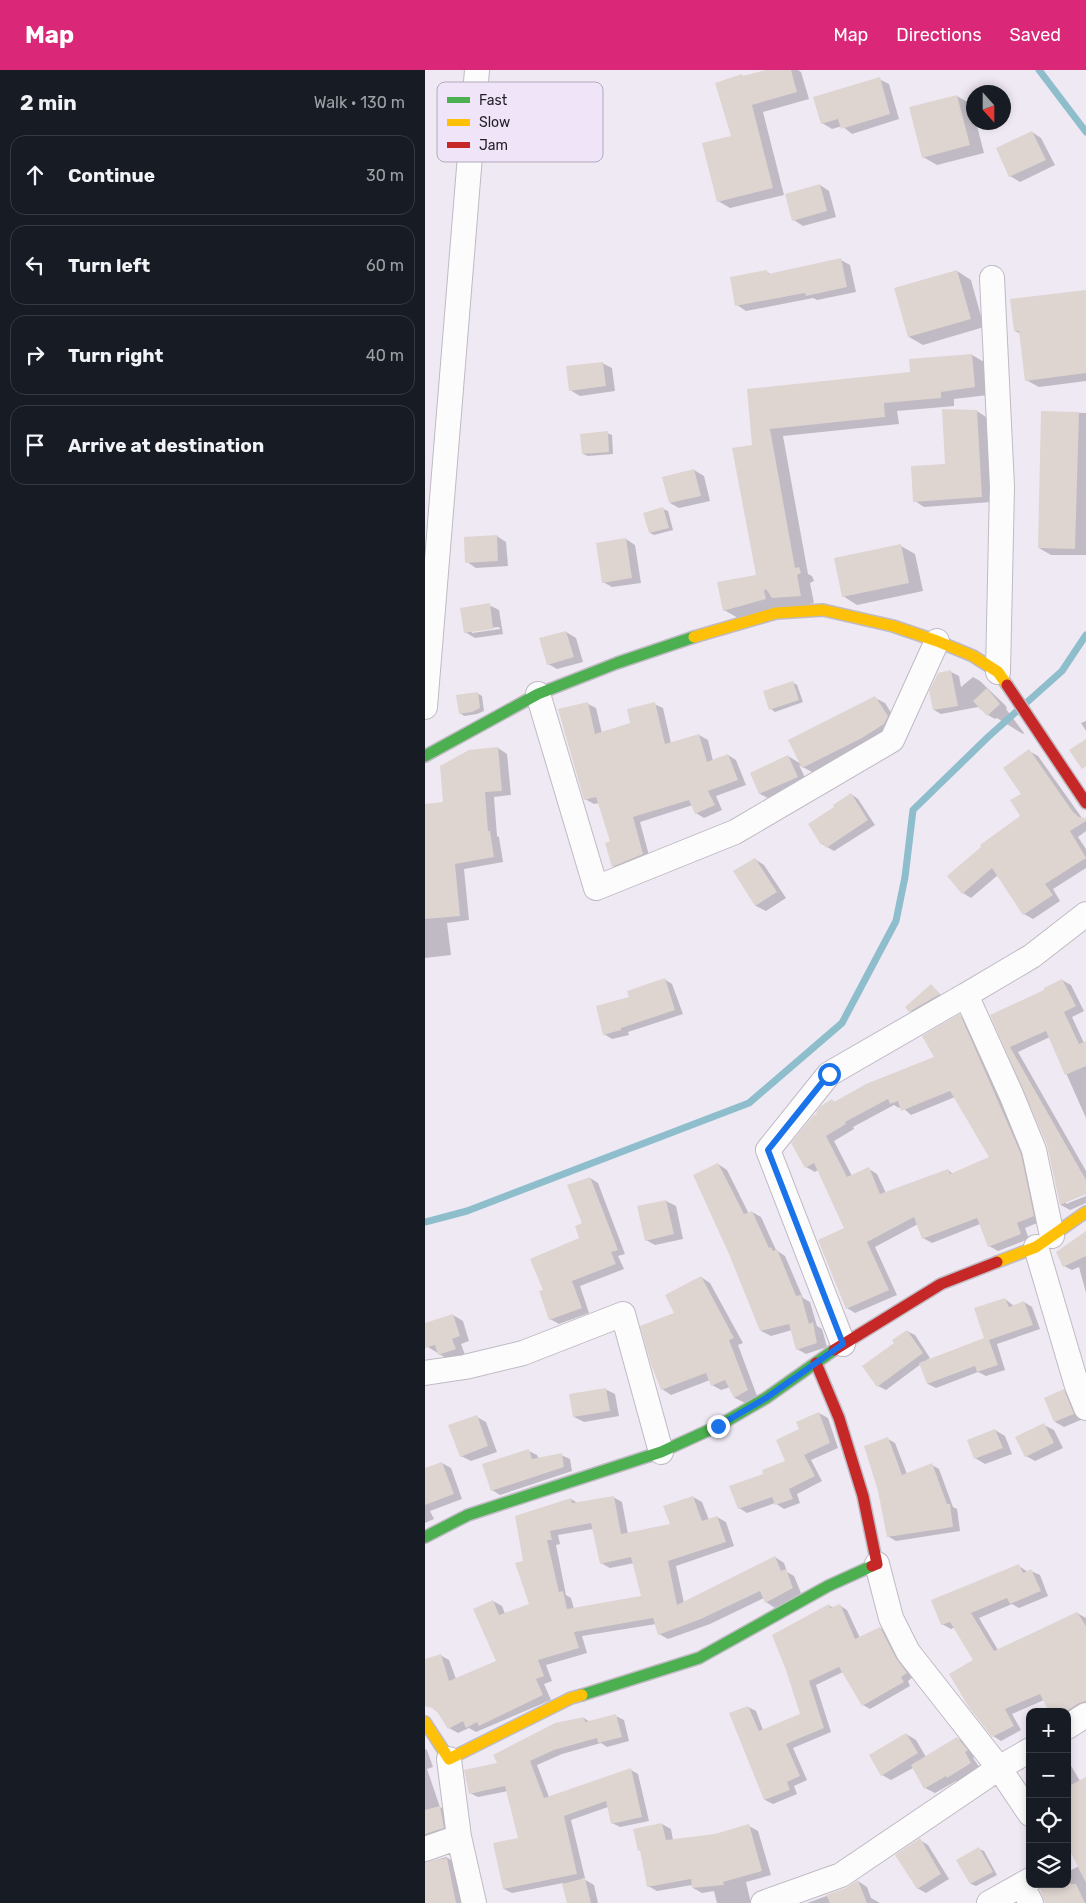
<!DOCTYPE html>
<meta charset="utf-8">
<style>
body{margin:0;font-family:Rubik,sans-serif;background:#20242c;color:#f1f3f6}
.controls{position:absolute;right:15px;bottom:15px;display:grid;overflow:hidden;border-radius:10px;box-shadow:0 2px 8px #0003}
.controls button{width:45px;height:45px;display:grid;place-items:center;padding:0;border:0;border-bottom:1px solid #363941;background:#171b24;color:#f1f3f6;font:25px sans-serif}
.compass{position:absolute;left:541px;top:15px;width:45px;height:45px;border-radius:50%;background:#171b24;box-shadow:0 2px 8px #0003;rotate:159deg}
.stop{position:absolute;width:15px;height:15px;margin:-11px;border:4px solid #1a73e8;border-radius:50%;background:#fff}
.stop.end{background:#1a73e8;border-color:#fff;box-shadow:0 1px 5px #0008}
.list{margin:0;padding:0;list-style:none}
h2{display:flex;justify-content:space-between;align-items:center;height:65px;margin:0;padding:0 20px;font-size:21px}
h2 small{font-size:16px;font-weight:400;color:#9ea1a6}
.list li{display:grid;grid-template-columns:32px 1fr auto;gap:15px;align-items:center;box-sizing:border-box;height:80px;margin:0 10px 10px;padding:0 10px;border:1px solid #363941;border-radius:15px}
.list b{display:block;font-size:19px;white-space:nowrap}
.list em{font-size:16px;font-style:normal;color:#9ea1a6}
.icon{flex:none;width:28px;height:28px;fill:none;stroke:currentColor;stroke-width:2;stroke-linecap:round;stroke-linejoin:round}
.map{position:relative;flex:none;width:661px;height:1833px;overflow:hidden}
header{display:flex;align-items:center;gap:30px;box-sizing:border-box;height:70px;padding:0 25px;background:#db2777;color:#fff}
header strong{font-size:24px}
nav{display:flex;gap:28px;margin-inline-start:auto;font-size:18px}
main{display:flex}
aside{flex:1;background:#171b24}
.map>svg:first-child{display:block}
.shadow{fill:#0003;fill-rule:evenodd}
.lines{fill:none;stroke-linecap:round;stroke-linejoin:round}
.stream{stroke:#8ebdcc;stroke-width:7}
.building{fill:#ded4d0;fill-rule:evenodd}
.street-casing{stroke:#bfbac3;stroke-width:26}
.fast-casing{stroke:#bfbac3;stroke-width:14}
.slow-casing{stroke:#bfbac3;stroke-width:14}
.jam-casing{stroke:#bfbac3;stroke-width:14}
.street{stroke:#fdfcfd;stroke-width:24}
.fast{stroke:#4caf50;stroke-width:11}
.slow{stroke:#ffc107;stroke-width:11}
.jam{stroke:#c62828;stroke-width:11}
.route{stroke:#1a73e8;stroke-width:6}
.key{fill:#f0e4f9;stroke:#b2a9b9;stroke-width:1}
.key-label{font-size:14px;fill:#221e25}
</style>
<header>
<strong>Map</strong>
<nav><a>Map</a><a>Directions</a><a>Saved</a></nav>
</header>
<main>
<aside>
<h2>2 min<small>Walk · 130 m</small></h2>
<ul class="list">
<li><svg class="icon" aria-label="ahead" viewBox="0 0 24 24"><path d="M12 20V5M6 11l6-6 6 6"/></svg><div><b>Continue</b></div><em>30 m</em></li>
<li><svg class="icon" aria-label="left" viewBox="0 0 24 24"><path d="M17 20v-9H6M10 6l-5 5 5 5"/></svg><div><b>Turn left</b></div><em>60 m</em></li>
<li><svg class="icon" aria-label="right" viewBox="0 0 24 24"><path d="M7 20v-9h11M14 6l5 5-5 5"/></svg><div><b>Turn right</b></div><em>40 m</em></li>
<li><svg class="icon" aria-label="arrive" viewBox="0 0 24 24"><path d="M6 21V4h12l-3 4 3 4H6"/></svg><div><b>Arrive at destination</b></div></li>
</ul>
</aside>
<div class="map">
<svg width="661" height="1833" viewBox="0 0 661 1833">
<rect width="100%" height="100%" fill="#efe9f4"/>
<path class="shadow" d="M344,0H373L376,2L384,29L338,42L359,125L305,138L293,131L308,67Z
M454,9L464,14L474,49L427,64L417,56L407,59L397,53Z
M532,26L546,34L548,52H551L559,83L512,95L498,87Z
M607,62L616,68L630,95L595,112L585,106Z
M395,115L404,121L411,147L378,156L369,150Z
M416,190L425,195L431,222L392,230L388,228L321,241L312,235L342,202L347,205Z
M532,201L546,210L559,257L498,275L484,267Z
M661,221V311L614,317L601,310L596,264L590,261Z
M547,285L561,293L563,325L529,329V336L472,341L474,354L358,366L383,504L387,506L389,511L385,513L389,533L313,548L299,540L332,506L329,376L323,320L487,303Z
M177,293L187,298L190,321L155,326L145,320Z
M552,341L561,347L566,432L499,437L490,431L521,395Z
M617,342L661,343V485H626L614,478Z
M182,363L187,365L188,384L163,386L158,384Z
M269,400L279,406L285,431L254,438L245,433Z
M238,439L243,441L248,460L229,465L225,463Z
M72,466L81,472L83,496L51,498L42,492Z
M201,469L210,475L216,513L187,517L178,512Z
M476,476L490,484L498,521L432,535L418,526Z
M64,535L74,540L78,564L50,568L40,562ZM74,557L75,559L47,563V560Z
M141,562L151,568L158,592L132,599L123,594Z
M526,602L534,606L536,617L548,607L555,611L580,635L582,638L581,639L599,663L598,664L572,648L570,649L563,645L553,637L516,644L509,640Z
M367,612L372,615L378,632L350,642L346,639Z
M52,623L57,626L59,641L52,644L39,646L35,643Z
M450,628L460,633L472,652L447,673L387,702L374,695L382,712L345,729L335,724L326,704L363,686L376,694Z
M163,634L171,638L177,663L207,654L229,634L238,638L246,673L274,665L283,670L288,691L303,685L311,690L321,715L291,726L297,740L279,748L271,743L268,735L215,752L225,789L196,801L188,796L187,772L174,733L169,734L160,729Z
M661,651V661L656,653Z
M73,678L82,684L86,725L69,727L72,766L74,767L78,792L39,799L44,850L22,853L26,885L0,888V741L19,733Z
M604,681L613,686L657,748L661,750V761L653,767L661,779V798L628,819L635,831L608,849L599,844L573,805L546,828L538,823L597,747L598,724Z
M426,724L433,729L450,755L409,781L397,774L411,738Z
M330,789L339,795L361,828L341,841L331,836L310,802Z
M239,909L247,914L258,944L203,962L204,965L187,969L179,964Z
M637,910L646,915L659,941L647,947L659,973H661V1048L625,967L593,982L661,1101V1123L641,1131V1134L661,1126V1133L645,1140L636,1135L623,1074L567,945L621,921Z
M506,916L518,927L490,943L485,941Z
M535,946L543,951L604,1090L617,1151L600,1158L604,1169L573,1181L564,1176L555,1154L507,1173L498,1168L493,1154L450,1177L472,1225L430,1243L422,1238L420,1159L393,1100L390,1102L381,1097L407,1031L410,1032L511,988ZM530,1027L566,1088L528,1104L523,1100L461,1123L452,1104L444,1099L427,1106L409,1071L429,1059L428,1057L469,1035L474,1038L477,1037L486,1045Z
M293,1094L302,1100L324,1144L327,1142L336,1147L351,1180L360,1186L378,1228L385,1232L392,1256L397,1259L402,1277L381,1284L372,1279L367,1260L346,1266L336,1261Z
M165,1108L173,1113L200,1184L193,1186L199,1199L155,1216L164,1243L134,1254L125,1249L156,1169Z
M241,1131L251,1136L258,1169L230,1175L221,1170L214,1137Z
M661,1163V1223L654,1197L647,1200L639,1196Z
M276,1207L285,1213L318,1273L313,1275L332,1326L320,1333L310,1328L305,1317L296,1320L287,1315L285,1310L246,1325L237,1319L251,1243Z
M580,1229L589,1236L599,1232L607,1237L615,1259L572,1274L580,1300L561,1306L553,1302L511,1318L503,1314L496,1294L461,1320L453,1316L470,1274L482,1261L490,1265L505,1288L500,1291L561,1269Z
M28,1245L38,1251L44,1271L36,1274L40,1285L24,1290L3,1277L0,1268V1255Z
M180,1319L190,1324L194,1346L159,1352L149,1347Z
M639,1321L648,1326L658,1349L639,1357L630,1352Z
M394,1343L403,1348L413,1378L386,1390L397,1411L372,1424L375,1433L359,1439L350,1433L322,1443L314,1438L340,1405L362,1392L376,1360Z
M52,1347L61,1352L72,1382L46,1391L36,1386Z
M619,1355L629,1360L638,1378L610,1391L601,1386Z
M570,1360L580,1366L587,1384L560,1394L550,1388Z
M463,1369L470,1373L482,1404L507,1395L514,1399L528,1437L532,1439L535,1461L471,1471L464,1467Z
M104,1381L112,1385L114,1389L136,1385L145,1389L147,1401L75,1425L67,1420Z
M17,1393L26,1398L37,1429L5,1441L9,1449L0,1453V1399Z
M188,1427L197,1432L203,1464L246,1455L268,1427L277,1432L284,1450L292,1447L301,1452L309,1476L251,1496L259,1533L350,1487L359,1493L362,1502L369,1506L376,1523L350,1538L341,1532L339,1528L285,1554L243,1569L234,1564L231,1554L157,1566L162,1583L121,1595L127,1611L119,1614L126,1630L51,1662L44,1658L33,1663L24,1658L0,1624V1590L15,1585L24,1590L31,1609L73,1591L68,1531L77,1536L80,1544L105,1535L100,1492L146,1429L153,1433ZM168,1459L176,1493L185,1498L209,1493L217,1527L149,1539L146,1528L141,1525L131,1475L135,1474L133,1465Z
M594,1496L603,1502L606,1501L615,1505L623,1526L594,1538L587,1534L554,1548L573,1580L652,1543L661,1548V1638L642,1650V1642H625L619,1630L587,1644L596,1660L576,1671L568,1666L549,1590L530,1557L526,1559L517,1554Z
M403,1535L409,1538L414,1535L422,1540L435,1568L455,1558L462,1562L488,1607L483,1611L485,1616L445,1639L438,1635L418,1602L391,1615L406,1662L368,1678L382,1710L369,1716L372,1724L348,1734L340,1730L306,1644L323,1637L331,1641L338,1660L376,1645L362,1599Z
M191,1646L199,1650L204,1671L182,1677L176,1673L137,1684L112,1695L124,1727L206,1700L213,1704L224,1751L195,1757L187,1753L183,1737L146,1750L160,1808H157L169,1815L173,1833H143L138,1813L87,1823L79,1819L95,1769L83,1721L53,1727L45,1723L74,1694L159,1648L165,1652Z
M481,1664L491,1670L501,1687L532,1668L542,1674L551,1686L548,1688L555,1698L533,1712L531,1711L510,1723L500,1718L488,1698L466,1710L457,1705Z
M0,1679L2,1680L8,1697L2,1699L15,1737L22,1741L26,1762L0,1772Z
M642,1689L655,1711L661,1712V1833H621L642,1814V1802L654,1796L642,1767Z
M237,1754L246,1759L248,1770L290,1765L324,1756L333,1761L346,1805L321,1812L326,1833H292L289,1821L277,1823L268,1818L267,1815L232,1821L223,1816L217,1782L214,1780Z
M495,1770L503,1775L524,1809L501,1823L492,1818Z
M554,1779L559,1781L572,1805L551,1816L546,1814L532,1790Z
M21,1787L31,1793L40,1833H0V1793Z
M433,1811L442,1817L446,1828L455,1833H382L421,1819Z"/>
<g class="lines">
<path class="stream" d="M614,0L661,62
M600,634L637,601L661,565
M0,1152L42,1141L324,1033L417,953L471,851L480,807L488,740L563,667L592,641"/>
</g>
<path class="building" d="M341,0H366L372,22L327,35L348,118L292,132L277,73L306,66L290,13L317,4L318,6Z
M455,7L465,44L416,59L413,49L396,54L388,27Z
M532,25L545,75L497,88L484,37Z
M607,61L621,90L584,107L571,78Z
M395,114L402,141L367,151L360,124Z
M416,188L422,217L381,226L380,223L310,236L305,207L342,200L343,204Z
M532,200L546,249L483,267L469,218Z
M661,220V303L600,311L594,261H589L585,229Z
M547,284L550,317L516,322V328L459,333L460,347L345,359L370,498L374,497L376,503L372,505L376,526L347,528L341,519L339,521L341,529L298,541L292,512L331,505L307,378L327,375L322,319L485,302L484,289Z
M178,292L181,316L144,321L141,296Z
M517,339L552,340L557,427L488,432L486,396L520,394Z
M616,341L654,342L650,479L613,478Z
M183,361L184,382L157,384L155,364Z
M269,399L276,426L244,433L237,407Z
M238,437L244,458L224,463L218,443Z
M72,465L73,491L40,493L39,467Z
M201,468L207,508L177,513L171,473Z
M476,474L484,513L417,527L409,488Z
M65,533L68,559L39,563L35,538Z
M141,561L149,587L122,595L114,568Z
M526,600L533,636L508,640L504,621L513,603Z
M368,611L374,630L344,640L338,621Z
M562,618L575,634L562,646L548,631Z
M53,622L55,638L47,642L34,644L31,625Z
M450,626L463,646L459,654L437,668L377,698L363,670Z
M163,632L170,664L205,653L202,639L230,632L240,674L274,664L282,692L303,684L313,710L283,721L290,735L270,744L264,730L208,747L218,784L187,797L180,773L185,771L171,727L159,730L133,639Z
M661,669V696L657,699L644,680Z
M73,677L77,721L60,722L63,761H65L69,787L30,794L35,846L0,849V734L18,732L15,696L44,680Z
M604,679L648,742L654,747L661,748V751L645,761L661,788L620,814L628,825L598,845L567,798L537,824L522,806L556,777L555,775L595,746L585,730L596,724L578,698Z
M363,685L373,707L334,724L325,703Z
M426,723L443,750L401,778L398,773L396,775L383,754L409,737L408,735Z
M330,788L352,822L330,836L308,801Z
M240,908L250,940L196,958V960L178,965L171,936L204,927L202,921Z
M637,909L651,936L639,942L654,974L661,971V996L640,1005L621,961L585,977L661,1110V1124L635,1135L622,1075L565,945L619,920V918Z
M506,914L515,924L484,942L480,937Z
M535,944L596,1084L609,1146L592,1153L596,1164L563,1177L552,1148L497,1169L489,1147L442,1172L464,1220L421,1239L393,1170L419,1158L389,1093L380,1098L366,1073L388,1046L392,1044L391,1042L396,1036L407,1029L409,1032L441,1014L509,987L497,966ZM525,1021L564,1087L525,1104L523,1099L455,1124L444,1097L422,1107L401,1066L421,1054L420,1052L463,1029L465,1034L473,1031L476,1041Z
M293,1093L319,1144L327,1141L344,1178L346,1177L348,1181L352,1179L371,1226L376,1225L384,1254L388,1252L392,1273L371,1280L364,1254L335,1261L304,1184L268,1105Z
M165,1107L193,1180L186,1182L191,1194L147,1211L157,1238L124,1250L114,1221L118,1220L105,1189L154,1168L150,1156L157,1153L142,1115Z
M241,1130L249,1164L220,1171L212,1136Z
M661,1161V1186L638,1197L631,1182Z
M276,1206L309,1268L304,1270L323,1320L309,1328L300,1310L286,1316L281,1303L236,1320L226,1294L215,1256L249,1243L240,1225Z
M580,1228L584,1237L599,1231L608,1255L564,1270L573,1295L552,1302L550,1296L502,1314L494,1293L559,1268L549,1238Z
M28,1244L35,1266L27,1269L31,1279L13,1285L10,1275L0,1278V1253Z
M482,1260L498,1283L452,1317L437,1296L469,1273L467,1270Z
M181,1318L185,1341L148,1347L144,1324Z
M639,1319L649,1344L629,1352L619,1328Z
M394,1342L405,1373L379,1385L390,1406L364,1419L368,1429L350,1435L347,1427L313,1439L304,1416L338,1404L337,1400L360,1391L351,1370L374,1359L371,1352Z
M52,1345L63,1376L35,1387L23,1355Z
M619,1353L629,1373L600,1387L590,1367Z
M570,1359L578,1378L549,1389L542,1370Z
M463,1367L477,1405L507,1393L522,1434H525L528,1457L462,1467L453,1421L439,1376Z
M104,1379L107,1389L137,1383L139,1397L66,1421L57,1394Z
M17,1392L29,1424L0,1435V1398Z
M189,1426L196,1464L245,1454L238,1436L268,1426L277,1451L292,1446L301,1472L243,1491L252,1535L350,1486L356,1501L361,1499L368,1518L340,1533L335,1521L276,1549L233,1565L228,1548L149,1562L154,1578L113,1590L119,1606L111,1609L118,1625L54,1656L52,1652L41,1658L38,1651L23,1659L13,1643L7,1638L0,1636V1589L16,1584L24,1611L71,1591L48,1539L68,1530L74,1545L104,1534L90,1493L98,1491L90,1446L146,1428L147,1433ZM166,1453L175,1494L206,1487L216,1526L142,1539L138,1521L134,1522L122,1470H127L125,1461Z
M594,1494L598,1503L606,1499L616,1521L585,1534L582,1528L546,1543L569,1581L652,1542L661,1556V1631L654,1633L640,1642H624L615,1624L580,1639L589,1656L567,1667L543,1636L524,1604L548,1590L525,1552L516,1555L506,1530Z
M404,1534L405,1538L415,1534L430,1569L455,1557L471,1588L482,1603L476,1607L479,1612L437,1636L414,1597L384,1611L399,1658L361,1674L375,1706L362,1712L365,1720L339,1730L304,1643L323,1636L334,1661L375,1644L361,1600L347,1565Z
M191,1644L197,1667L173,1673L172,1668L129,1680L105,1691L119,1728L206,1698L217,1747L186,1754L181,1731L139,1746L152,1804L78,1819L68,1773L93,1768L80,1716L44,1724L39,1700L72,1693L68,1685L130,1653L159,1647L160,1652Z
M481,1663L493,1683L456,1706L444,1685Z
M532,1667L543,1680L540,1682L546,1693L522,1708L521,1706L499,1719L486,1695Z
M661,1707V1813L642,1775V1717Z
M15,1736L19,1758L0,1764V1740Z
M237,1753L241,1770L290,1764L324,1754L337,1801L298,1812L299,1815L267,1818L266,1809L222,1817L215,1780L213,1781L208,1759Z
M495,1768L516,1804L492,1819L470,1785Z
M554,1777L568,1802L545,1814L531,1790Z
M22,1788L31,1833H0V1792Z
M160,1808L166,1833H142L137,1814Z
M433,1810L442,1833H405L401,1825L421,1818Z
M618,1814H651L660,1833H620L615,1819Z"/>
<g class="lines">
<defs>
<path id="street" d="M567,208L577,417L573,602
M113,624L171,818L310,762L467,670L512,571
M0,637L52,0
M627,1166L609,1080L586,1024L541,925L607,886L661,844
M611,1177L652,1316L661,1338
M418,1274L343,1080L404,1004L541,925
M0,1303L40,1297L98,1283L198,1244L236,1382
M452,1494L466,1548L483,1582L574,1698L605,1744
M642,1657L661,1645
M24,1689L34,1767L49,1833
M0,1779L34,1767
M597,1815L606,1833
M338,1833L416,1805L574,1698L605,1680
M564,1833L605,1810"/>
<path id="fast" d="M0,686L113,624L192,593L269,567
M0,1467L43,1445L236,1382L293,1356L341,1328L409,1280
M157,1625L274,1588L403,1516L447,1496"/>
<path id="slow" d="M269,567L351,543L398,540L468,556L512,571L548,586L573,602L582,615
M572,1192L611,1177L661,1142
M0,1652L24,1689L146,1628L157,1625"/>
<path id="jam" d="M582,615L661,733
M409,1280L516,1214L572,1192
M391,1293L414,1348L438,1426L452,1494L447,1496"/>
</defs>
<use href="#street" class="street-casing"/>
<use href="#fast" class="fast-casing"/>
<use href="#slow" class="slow-casing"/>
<use href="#jam" class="jam-casing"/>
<use href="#street" class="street"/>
<use href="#fast" class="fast"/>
<use href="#slow" class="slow"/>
<use href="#jam" class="jam"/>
</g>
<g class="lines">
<path class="route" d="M293,1356L341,1328L418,1274L343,1080L404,1004"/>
</g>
<rect x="12" y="12" width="166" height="80" rx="8" class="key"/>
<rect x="22" y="27" width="23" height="6" fill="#4caf50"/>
<rect x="22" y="49" width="23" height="7" fill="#ffc107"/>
<rect x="22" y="72" width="23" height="6" fill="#c62828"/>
<g class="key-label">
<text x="54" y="35">Fast</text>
<text x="54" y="57">Slow</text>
<text x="54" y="80">Jam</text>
</g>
</svg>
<div class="controls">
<button>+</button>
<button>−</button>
<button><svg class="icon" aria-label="locate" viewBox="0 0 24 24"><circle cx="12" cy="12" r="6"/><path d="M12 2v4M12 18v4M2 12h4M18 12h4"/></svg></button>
<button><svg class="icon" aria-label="layers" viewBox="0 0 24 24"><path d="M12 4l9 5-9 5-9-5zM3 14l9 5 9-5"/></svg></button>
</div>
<svg class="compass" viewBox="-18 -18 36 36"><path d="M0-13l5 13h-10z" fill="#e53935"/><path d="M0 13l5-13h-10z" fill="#9ea1a6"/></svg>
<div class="stop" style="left:404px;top:1004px"></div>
<div class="stop end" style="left:293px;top:1356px"></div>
</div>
</main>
